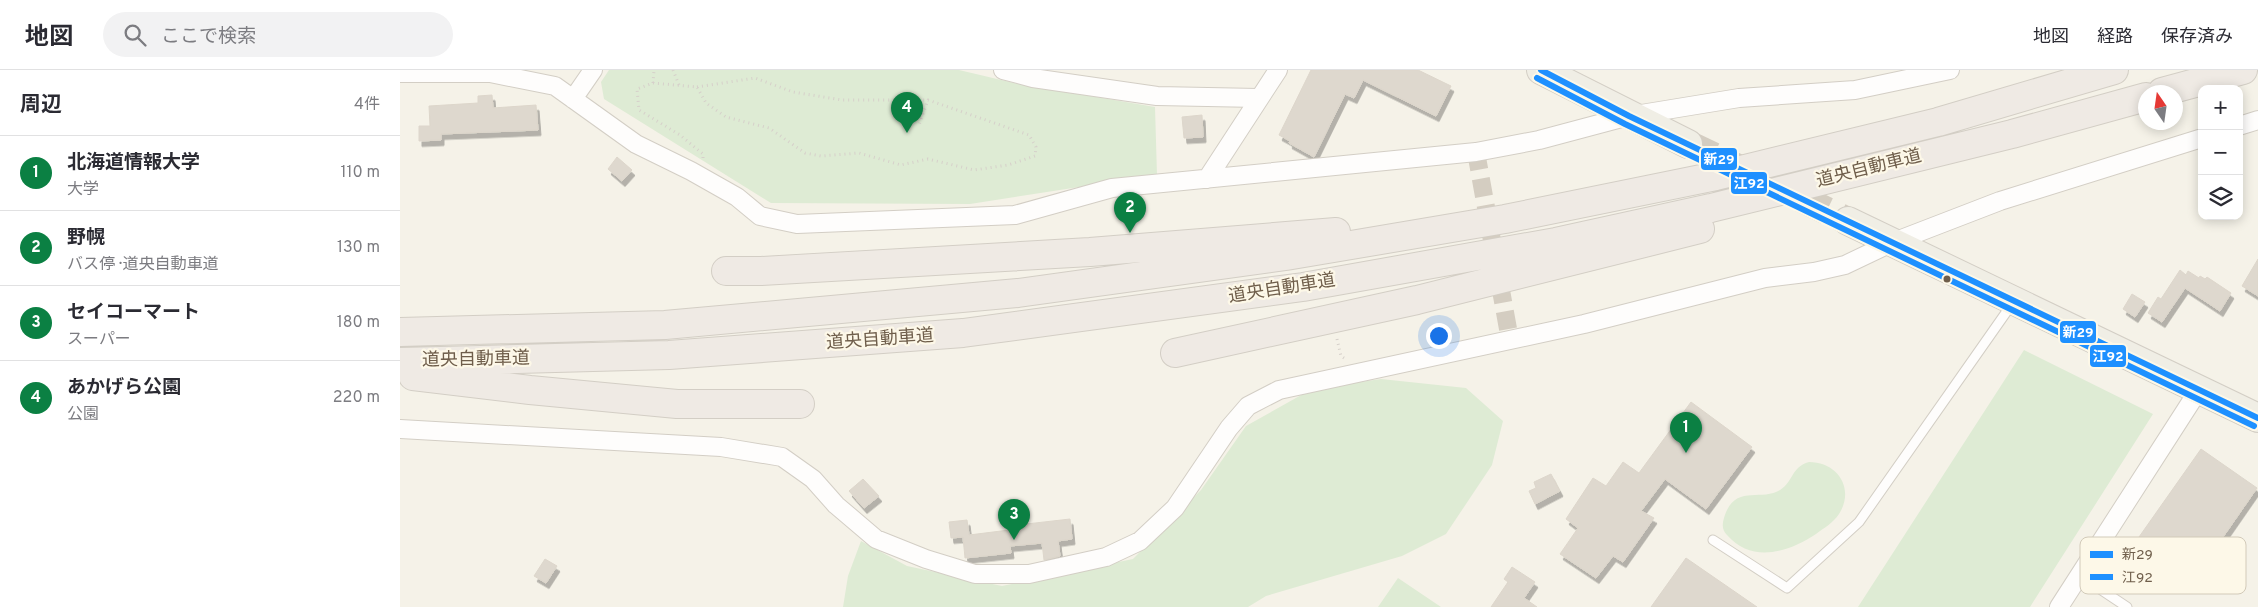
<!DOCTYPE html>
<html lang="ja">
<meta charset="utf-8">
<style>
body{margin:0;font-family:Overpass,"Noto Sans JP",sans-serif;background:#f2f2f3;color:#2b2b33}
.controls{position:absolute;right:15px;top:15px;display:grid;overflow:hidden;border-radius:10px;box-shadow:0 2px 12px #0003}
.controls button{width:45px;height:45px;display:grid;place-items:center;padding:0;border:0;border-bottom:1px solid #e1e1e2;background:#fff;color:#2b2b33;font:25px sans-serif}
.compass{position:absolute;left:1738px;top:15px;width:45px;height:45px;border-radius:50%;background:#fff;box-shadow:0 2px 12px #0003;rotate:347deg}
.you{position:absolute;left:1038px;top:265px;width:18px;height:18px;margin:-12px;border:4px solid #fff;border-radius:50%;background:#1a73e8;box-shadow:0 0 0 8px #1a73e833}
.badge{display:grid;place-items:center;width:32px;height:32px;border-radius:50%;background:#0b8043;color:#fff;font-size:16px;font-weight:700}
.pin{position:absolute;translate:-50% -41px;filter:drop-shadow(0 1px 2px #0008)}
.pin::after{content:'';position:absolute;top:26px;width:18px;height:15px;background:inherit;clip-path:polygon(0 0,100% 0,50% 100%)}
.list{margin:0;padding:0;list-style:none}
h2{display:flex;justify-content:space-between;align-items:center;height:65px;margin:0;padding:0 20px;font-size:21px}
h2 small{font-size:16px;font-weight:400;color:#7c7c81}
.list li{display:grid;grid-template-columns:32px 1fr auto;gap:15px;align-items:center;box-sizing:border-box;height:75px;padding:0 20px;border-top:1px solid #e1e1e2}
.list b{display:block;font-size:19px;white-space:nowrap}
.list p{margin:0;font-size:16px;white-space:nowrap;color:#7c7c81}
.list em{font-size:16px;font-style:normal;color:#7c7c81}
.icon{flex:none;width:28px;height:28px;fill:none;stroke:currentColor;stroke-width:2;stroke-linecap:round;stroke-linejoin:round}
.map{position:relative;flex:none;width:1858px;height:537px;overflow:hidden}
header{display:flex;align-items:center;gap:30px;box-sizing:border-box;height:70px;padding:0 25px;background:#fff;border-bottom:1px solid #e1e1e2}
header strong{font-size:24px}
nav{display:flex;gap:28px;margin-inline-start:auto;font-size:18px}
.search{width:350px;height:45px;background:#f2f2f3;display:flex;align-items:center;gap:12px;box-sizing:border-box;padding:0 18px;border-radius:28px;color:#7c7c81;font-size:19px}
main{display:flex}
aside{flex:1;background:#fff}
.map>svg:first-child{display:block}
.green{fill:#deebd4}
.building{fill:#ded8ce;stroke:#ddd6cb;filter:url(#shadow)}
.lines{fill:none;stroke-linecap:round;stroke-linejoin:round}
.minor-tunnel{stroke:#d4cdc1;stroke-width:18;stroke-dasharray:18 9;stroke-linecap:butt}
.primary-tunnel{stroke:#d4cdc1;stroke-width:28;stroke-dasharray:28 14;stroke-linecap:butt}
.service-casing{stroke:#d3cec5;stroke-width:11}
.minor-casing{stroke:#d3cec5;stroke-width:20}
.primary-casing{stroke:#d3cec5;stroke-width:30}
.motorway-casing{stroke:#d3cec5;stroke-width:30}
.path{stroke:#d6d0ca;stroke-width:3;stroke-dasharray:1 4;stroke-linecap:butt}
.service{stroke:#fefdfc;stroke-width:9}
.minor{stroke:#fefdfc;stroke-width:18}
.primary{stroke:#f0eee5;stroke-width:28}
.motorway{stroke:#efeae4;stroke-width:28}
.bus-1-casing{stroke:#fdf8e8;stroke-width:10}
.bus-2-casing{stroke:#fdf8e8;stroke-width:10}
.bus-1{stroke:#1e90ff;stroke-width:6}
.bus-2{stroke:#1e90ff;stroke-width:6}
.bus-dot{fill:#6f5e4b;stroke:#fdf8e8;stroke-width:2}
.labels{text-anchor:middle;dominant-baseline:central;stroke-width:4.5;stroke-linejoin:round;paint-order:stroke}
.street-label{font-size:18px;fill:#6f5e4b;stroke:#fdf8e8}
.key{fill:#fdf8e8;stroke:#d2cab9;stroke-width:1}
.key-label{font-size:14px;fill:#6f5e4b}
.line-badge{stroke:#fdf8e8;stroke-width:2}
.badge-label{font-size:14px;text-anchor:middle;font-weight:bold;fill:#fff}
</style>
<header>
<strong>地図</strong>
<div class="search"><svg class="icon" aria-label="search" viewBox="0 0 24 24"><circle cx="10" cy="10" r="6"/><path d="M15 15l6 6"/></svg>ここで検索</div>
<nav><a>地図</a><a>経路</a><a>保存済み</a></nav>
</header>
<main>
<aside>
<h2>周辺<small>4件</small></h2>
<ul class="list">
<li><span class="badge">1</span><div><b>北海道情報大学</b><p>大学</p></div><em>110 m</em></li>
<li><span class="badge">2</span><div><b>野幌</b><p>バス停 · 道央自動車道</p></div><em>130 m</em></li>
<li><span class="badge">3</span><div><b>セイコーマート</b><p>スーパー</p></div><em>180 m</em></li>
<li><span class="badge">4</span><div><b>あかげら公園</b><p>公園</p></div><em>220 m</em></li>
</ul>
</aside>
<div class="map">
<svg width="1858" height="537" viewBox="0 0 1858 537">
<defs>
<filter id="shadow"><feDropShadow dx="3" dy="5.5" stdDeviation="0" flood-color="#0004"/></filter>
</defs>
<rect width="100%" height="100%" fill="#f5f2e8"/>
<path class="green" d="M209,0H559L614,13L755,37L757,105L570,134L371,133L204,29L201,12Z
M1624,280L1753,344L1630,537H1458Z
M981,309L1066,318L1103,351L1092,395L1046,464L1002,486L866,526L848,537H443L448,506L461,471L507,496L602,516L733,489L801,420L846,356L912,319Z
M1409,392C1438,392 1455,419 1439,444C1433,453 1424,458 1416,464C1389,482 1352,494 1327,465C1322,460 1322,454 1324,448C1334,413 1361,432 1380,420C1394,411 1391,397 1409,392Z
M998,508L1041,537H978Z"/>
<path class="building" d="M911,0H1018L1051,16L1036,46L963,10L954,28L945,24L914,87L889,73L890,71L879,65Z
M92,25L93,38L136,35L138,60L41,64V70L19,71V56H30L29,36L78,33V26Z
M802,45L803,67L784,68L782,47Z
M217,87L232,100L222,111L208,99Z
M1858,189V226L1842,216Z
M1780,200L1786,205L1788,201L1799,208L1800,206L1805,209L1807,207L1831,223L1820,241L1785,218L1762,252L1748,243L1758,227L1761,229Z
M1732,224L1745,232L1735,247L1723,239Z
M1291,332L1352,377L1306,439L1265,409L1241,441L1254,448L1223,492L1213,486L1196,508L1160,484L1178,458L1166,449L1193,408L1206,416L1223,392L1239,403Z
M1801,379L1857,418L1796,506L1739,467Z
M1151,404L1160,421L1135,434L1129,421L1136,418L1134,412Z
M463,409L479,426L464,438L449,421Z
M670,449L672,469L658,471L660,486L644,490L642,473L610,476L611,483L565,488L563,467L551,468L549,452L567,450L569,465L609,460V456Z
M1286,488L1357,537H1251Z
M145,489L157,496L146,513L134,506Z
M1112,497L1135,512L1124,528L1137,537H1091L1108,512L1104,509Z"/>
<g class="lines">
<path class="minor-tunnel" d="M1076,82L1110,270"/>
<path class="primary-tunnel" d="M1288,74L1448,151"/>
<defs>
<path id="service" d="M1313,470L1387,518L1459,452L1612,234
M1679,505L1727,537"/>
<path id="minor" d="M603,0L633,8L757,26L858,28
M0,3H90L155,16L236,74L291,101L337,127L360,146L397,154L615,145L712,118L1076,82L1139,70L1229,46L1339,28L1455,20L1550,0
M173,29L193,0
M1839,56L1858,50
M807,109L878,0
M0,359L321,377L382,387L413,409L436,435L476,469L526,489L575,504H629L706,487L740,471L775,438L829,358L848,336L879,320L1184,254L1365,208L1414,202L1445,195L1491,173L1600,131L1802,68
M1659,537L1798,321"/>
<path id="primary" d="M1141,0L1288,74
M1448,151L1858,348"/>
<path id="motorway" d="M1762,22L1843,0
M326,201H361L690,182L936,162
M0,262L265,255L618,223L886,186L1105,149L1316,106L1538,52L1714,0
M775,283L1017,230L1300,159
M0,292L269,285L563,263L903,217L1156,172L1311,138L1612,64L1746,27
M13,306L130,320L277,334H400"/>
</defs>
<use href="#service" class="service-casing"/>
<use href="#minor" class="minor-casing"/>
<use href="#primary" class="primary-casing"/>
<use href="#motorway" class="motorway-casing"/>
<path class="path" d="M273,0L279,15
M253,13L254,0
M297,17L355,8L393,22L442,30H528
M303,88V84L280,65L239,40L237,19L253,13L297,17L306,33L326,47L369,58L405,83L421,86L459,83L501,95L528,89L574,100L608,95L635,86L636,77L629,65L528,30L519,55
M734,131L737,152
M937,269L941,286L944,288"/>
<use href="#service" class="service"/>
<use href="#minor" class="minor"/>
<use href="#primary" class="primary"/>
<use href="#motorway" class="motorway"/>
<defs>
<path id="bus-1" d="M1141,0L1229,46L1858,348"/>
<path id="bus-2" d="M1137,8L1225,54L1854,356"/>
</defs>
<use href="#bus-1" class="bus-1-casing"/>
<use href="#bus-2" class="bus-2-casing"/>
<use href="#bus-1" class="bus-1"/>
<use href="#bus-2" class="bus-2"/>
</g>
<circle class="bus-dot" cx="1547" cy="209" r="4.5"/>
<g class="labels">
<g class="street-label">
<text transform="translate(1469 99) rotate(-14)">道央自動車道</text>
<text transform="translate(882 219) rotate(-9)">道央自動車道</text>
<text transform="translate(480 270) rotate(-4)">道央自動車道</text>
<text transform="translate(76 290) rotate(-1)">道央自動車道</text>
</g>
</g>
<rect x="1680" y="467" width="166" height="57" rx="8" class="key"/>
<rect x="1690" y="481" width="23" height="7" fill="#1e90ff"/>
<rect x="1690" y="504" width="23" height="6" fill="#1e90ff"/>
<g class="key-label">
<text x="1722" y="489">新29</text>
<text x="1722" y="512">江92</text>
</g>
<g class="line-badge">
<rect x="1300" y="77" width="38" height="24" rx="5" fill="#1e90ff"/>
<rect x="1330" y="101" width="38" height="24" rx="5" fill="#1e90ff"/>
<rect x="1659" y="250" width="38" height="24" rx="5" fill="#1e90ff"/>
<rect x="1689" y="274" width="38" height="24" rx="5" fill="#1e90ff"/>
</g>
<g class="badge-label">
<text x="1319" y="94">新29</text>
<text x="1349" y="118">江92</text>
<text x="1678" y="267">新29</text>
<text x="1708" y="291">江92</text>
</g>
</svg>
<div class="controls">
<button>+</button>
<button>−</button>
<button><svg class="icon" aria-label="layers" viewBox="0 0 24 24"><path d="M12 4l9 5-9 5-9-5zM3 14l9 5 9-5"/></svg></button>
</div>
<svg class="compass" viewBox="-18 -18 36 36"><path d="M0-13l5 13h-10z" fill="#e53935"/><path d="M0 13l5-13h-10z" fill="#7c7c81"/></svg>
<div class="you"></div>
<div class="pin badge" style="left:1286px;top:383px">1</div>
<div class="pin badge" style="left:730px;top:163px">2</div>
<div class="pin badge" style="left:614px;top:470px">3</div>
<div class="pin badge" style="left:507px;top:63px">4</div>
</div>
</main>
